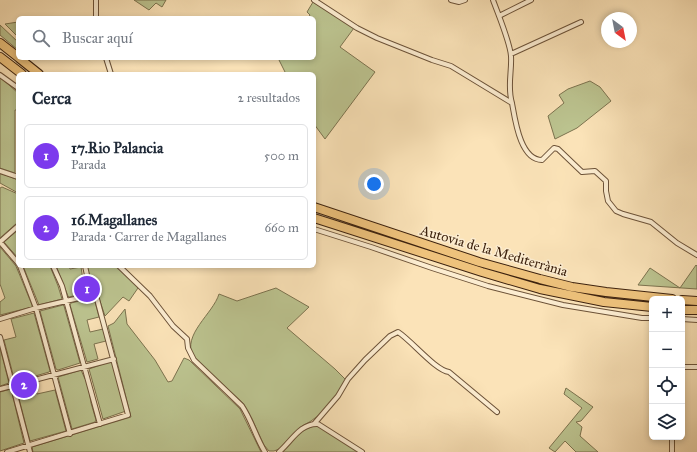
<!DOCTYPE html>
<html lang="es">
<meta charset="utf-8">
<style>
body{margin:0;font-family:"IM FELL Great Primer",serif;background:#f2f2f3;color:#1f2937}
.controls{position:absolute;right:12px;bottom:12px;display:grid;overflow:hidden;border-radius:6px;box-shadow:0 2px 6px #0003}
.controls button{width:36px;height:36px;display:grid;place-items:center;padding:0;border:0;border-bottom:1px solid #e0e1e3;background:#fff;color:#1f2937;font:20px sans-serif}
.compass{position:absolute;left:601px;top:12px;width:36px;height:36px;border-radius:50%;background:#fff;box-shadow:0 2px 6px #0003;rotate:148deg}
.you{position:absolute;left:374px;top:184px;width:14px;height:14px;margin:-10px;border:3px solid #fff;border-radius:50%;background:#1a73e8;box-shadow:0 0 0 6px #1a73e833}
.badge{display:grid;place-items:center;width:26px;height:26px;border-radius:50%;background:#7c3aed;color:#fff;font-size:13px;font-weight:700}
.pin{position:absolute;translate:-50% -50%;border:2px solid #fff;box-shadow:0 1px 4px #0006}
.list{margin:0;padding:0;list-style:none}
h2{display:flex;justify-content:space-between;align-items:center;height:52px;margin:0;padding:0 16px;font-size:17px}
h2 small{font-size:13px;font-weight:400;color:#747a83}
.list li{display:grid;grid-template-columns:26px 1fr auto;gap:12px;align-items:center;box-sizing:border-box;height:64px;margin:0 8px 8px;padding:0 8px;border:1px solid #e0e1e3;border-radius:6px}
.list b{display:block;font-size:15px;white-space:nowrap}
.list p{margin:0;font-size:13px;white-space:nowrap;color:#747a83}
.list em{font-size:13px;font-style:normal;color:#747a83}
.icon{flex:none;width:22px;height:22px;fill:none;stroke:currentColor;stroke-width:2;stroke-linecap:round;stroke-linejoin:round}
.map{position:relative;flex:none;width:697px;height:452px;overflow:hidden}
.search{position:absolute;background:#fff;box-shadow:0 2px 6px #0003;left:16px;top:16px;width:300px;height:44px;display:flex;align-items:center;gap:10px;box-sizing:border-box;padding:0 14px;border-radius:6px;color:#747a83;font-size:15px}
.panel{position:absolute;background:#fff;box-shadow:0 2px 6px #0003;left:16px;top:72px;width:300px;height:196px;border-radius:6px}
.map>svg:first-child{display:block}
.green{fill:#bcc490;stroke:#7c734f}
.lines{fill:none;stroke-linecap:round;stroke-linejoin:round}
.minor-casing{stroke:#6c5238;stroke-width:6}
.motorway-casing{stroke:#3d220e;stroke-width:10}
.minor{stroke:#fcedd1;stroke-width:4}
.motorway{stroke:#eec27c;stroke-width:8}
.labels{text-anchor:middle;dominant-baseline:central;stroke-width:3;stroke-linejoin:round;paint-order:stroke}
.street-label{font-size:14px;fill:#3d220e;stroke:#fcedd1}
</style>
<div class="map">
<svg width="697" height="452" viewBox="0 0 697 452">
<rect width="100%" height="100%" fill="#fbe3b8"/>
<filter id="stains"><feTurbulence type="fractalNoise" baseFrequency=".005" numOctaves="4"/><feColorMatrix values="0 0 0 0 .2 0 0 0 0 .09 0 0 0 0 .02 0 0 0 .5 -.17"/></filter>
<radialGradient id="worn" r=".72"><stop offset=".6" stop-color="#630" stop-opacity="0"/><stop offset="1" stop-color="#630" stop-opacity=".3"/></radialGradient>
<path class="green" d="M134,0H166L162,7L156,3L149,10Z
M313,2L354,28L340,47L375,72L325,139L314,124V74H286L278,58H314V18H308L310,15L307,12Z
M18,22V37L5,24Z
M0,25L18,42V50L0,35Z
M0,77L18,93V110H15V173L0,168Z
M590,81L600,87L611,101L577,128L555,139L548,116L564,103L559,95L568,89Z
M0,173L18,180V193L0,183Z
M2,187L18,194V222L0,238V188Z
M18,230V258L4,242Z
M0,247L16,266L32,305V307L0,315V302L5,298L0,284Z
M696,265L697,266V289L638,285L650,268L680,288Z
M23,266H50L58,286L62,299L39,305Z
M56,266H69L70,269L81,267L85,293L69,297L68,296Z
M87,266H116L138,288L129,301L123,297L105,316L97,292L89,277Z
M276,288L309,307L287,328L335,369L346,380L345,384L327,409L311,421L299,428L279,449L274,451H269L264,445L252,419L243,403L193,357C182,334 213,314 219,294L237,301Z
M92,298H94L99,317L87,320L90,332L103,329L106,341L94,344L98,359L87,362L70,305L71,303Z
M63,305L64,306L80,363L58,370L56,369L40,311Z
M125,309L127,324L155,360L168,382L172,381L184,358L189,360L240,409L261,452H33L32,447L131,417L108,326L114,323Z
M34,313L50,371L49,372L15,382L4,340L16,337L11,319Z
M0,348L9,383L0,386Z
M112,361L126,411L103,419L89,369Z
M81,370L85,379L87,378L91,403L96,420L95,422L72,429L58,377Z
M34,382L37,394L55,390L66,431L30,441L16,387Z
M566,388L593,407L581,421L576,422L582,427L580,436L598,452H576L565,441L555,452L549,448L582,408L564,394Z
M11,389L24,443L0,451V392Z
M315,425H317L359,452H280L301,432Z"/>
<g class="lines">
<defs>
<path id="minor" d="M96,0V18
M314,0L357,28L377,38L432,60L451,66L512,103C515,119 520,160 542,160L554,148L558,149L582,172L595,171L606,181V191L608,201L616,211L623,214L651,222L677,243L697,255
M451,0L459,2L465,0
M493,0C498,14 510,42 511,56C512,72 507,87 512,103
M499,16L531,0
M511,54L581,22
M106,58L111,74
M0,75L18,88
M0,171L18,177
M314,229L371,247L432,268L488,286L563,305L642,318H652
M0,242L18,263
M0,242L18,226
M20,266L36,308L70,434
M53,266L62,286L100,424
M119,266L150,296L173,326L187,339L188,348L194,360L242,406C252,421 256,438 265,452
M0,319L36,308L96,294
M682,319L697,320
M0,337L30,452
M682,367H697
M0,389L114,359
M314,424L338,396L348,379L365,360L390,336L398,332C412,341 435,370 449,372L497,412
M7,452L128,415L97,299L89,284L85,266
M279,452C291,442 300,423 318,424L362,452
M672,452V437"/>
<path id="motorway" d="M0,43L18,57
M0,57L22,74
M19,58L39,74
M314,207L479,262L540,279L572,287L606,292L672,299
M314,218L482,272L540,289L604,302L652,307
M682,300L697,301
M682,310H697"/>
</defs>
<use href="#minor" class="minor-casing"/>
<use href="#motorway" class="motorway-casing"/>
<use href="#minor" class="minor"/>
<use href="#motorway" class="motorway"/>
</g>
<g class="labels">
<g class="street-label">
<text transform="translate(494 251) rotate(16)">Autovia de la Mediterrània</text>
</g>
</g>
<rect width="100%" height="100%" filter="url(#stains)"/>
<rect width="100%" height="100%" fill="url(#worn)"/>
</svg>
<div class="controls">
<button>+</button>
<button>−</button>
<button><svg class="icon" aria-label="locate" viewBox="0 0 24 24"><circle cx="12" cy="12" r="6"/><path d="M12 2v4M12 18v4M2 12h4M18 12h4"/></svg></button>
<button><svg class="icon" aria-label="layers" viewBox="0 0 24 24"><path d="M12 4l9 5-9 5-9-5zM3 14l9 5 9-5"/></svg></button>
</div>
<svg class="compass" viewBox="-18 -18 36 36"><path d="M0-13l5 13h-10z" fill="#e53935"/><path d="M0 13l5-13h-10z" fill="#747a83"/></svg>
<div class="you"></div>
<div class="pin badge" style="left:87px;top:289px">1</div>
<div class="pin badge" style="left:24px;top:385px">2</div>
<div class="search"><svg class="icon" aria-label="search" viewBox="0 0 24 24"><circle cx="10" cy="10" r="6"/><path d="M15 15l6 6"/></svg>Buscar aquí</div>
<section class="panel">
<h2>Cerca<small>2 resultados</small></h2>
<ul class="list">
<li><span class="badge">1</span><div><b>17.Rio Palancia</b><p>Parada</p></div><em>500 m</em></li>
<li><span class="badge">2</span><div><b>16.Magallanes</b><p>Parada · Carrer de Magallanes</p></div><em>660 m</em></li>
</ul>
</section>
</div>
